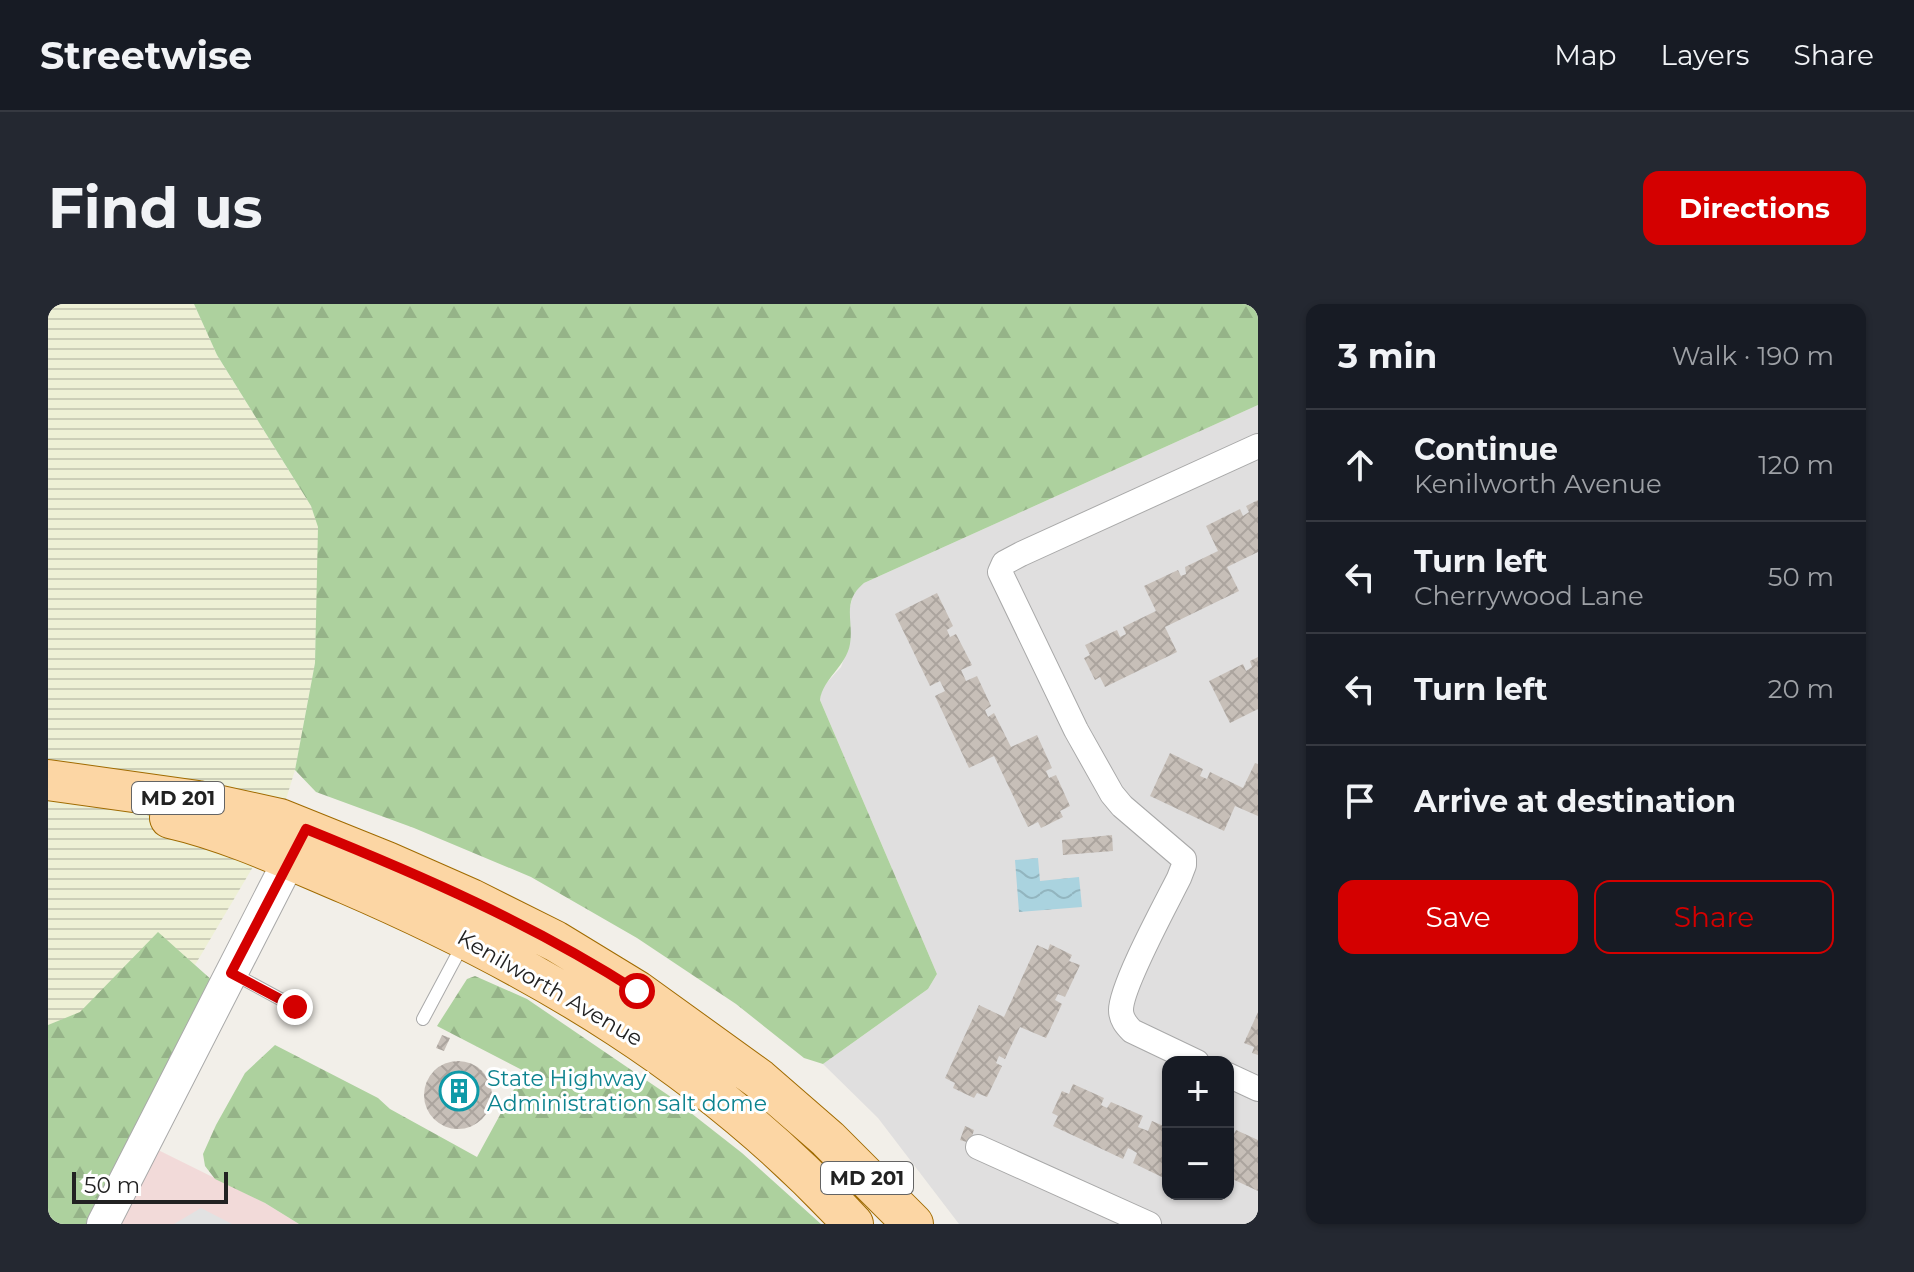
<!DOCTYPE html>
<meta charset="utf-8">
<style>
body{margin:0;font-family:Montserrat,sans-serif;background:#242831;color:#f1f3f6}
.controls{position:absolute;right:24px;bottom:24px;display:grid;overflow:hidden;border-radius:16px;box-shadow:0 2px 6px #0004}
.controls button{width:72px;height:72px;display:grid;place-items:center;padding:0;border:0;border-bottom:2px solid #363941;background:#171b24;color:#f1f3f6;font:40px sans-serif}
.scale{position:absolute;left:24px;bottom:20px;width:156px;box-sizing:border-box;padding-left:8px;border:4px solid #222;border-top:0;font-size:22px;line-height:28px;white-space:nowrap;color:#222;-webkit-text-stroke:6px #fff;paint-order:stroke}
.stop{position:absolute;width:24px;height:24px;margin:-18px;border:6px solid #d40000;border-radius:50%;background:#fff}
.stop.end{background:#d40000;border-color:#fff;box-shadow:0 2px 8px #0008}
.list{margin:0;padding:0;list-style:none}
h2{display:flex;justify-content:space-between;align-items:center;height:104px;margin:0;padding:0 32px;font-size:34px}
h2 small{font-size:26px;font-weight:400;color:#9ea1a6}
.list li{display:grid;grid-template-columns:52px 1fr auto;gap:24px;align-items:center;box-sizing:border-box;height:112px;padding:0 32px;border-top:2px solid #363941}
.list b{display:block;font-size:30px;white-space:nowrap}
.list p{margin:0;font-size:26px;white-space:nowrap;color:#9ea1a6}
.list em{font-size:26px;font-style:normal;color:#9ea1a6}
.actions{display:flex;gap:16px;padding:24px 32px}
.actions a{flex:1;padding:18px 0;border:2px solid #d40000;border-radius:16px;text-align:center;font-size:28px;color:#d40000}
.actions .main{background:#d40000;color:#fff}
.icon{flex:none;width:44px;height:44px;fill:none;stroke:currentColor;stroke-width:2;stroke-linecap:round;stroke-linejoin:round}
.map{position:relative;flex:none;width:1210px;height:920px;overflow:hidden;border-radius:16px}
header{display:flex;align-items:center;gap:48px;box-sizing:border-box;height:112px;padding:0 40px;background:#171b24;border-bottom:2px solid #363941}
header strong{font-size:38px}
nav{display:flex;gap:44px;margin-inline-start:auto;font-size:28px}
.intro{display:flex;align-items:center;justify-content:space-between;box-sizing:border-box;height:192px;padding:0 48px}
h1{margin:0;font-size:56px}
.button{padding:20px 36px;border-radius:16px;background:#d40000;color:#fff;font-size:28px;font-weight:700}
main{display:flex;gap:48px;padding:0 48px}
aside{flex:1;background:#171b24;border-radius:16px;box-shadow:0 2px 6px #0004}
.map>svg:first-child{display:block}
.residential{fill:#e0dfdf;fill-rule:evenodd}
.commercial{fill:#f2dad9}
.farmland{fill:url(#farmland-rules)}
.forest{fill:url(#forest-firs)}
.parking{fill:#e2e2e2}
.water{fill:url(#water-waves)}
.building{fill:url(#building-cross-hatch)}
.lines{fill:none;stroke-linecap:round;stroke-linejoin:round}
.service-casing{stroke:#a9a9a9;stroke-width:14}
.minor-casing{stroke:#a9a9a9;stroke-width:26}
.tertiary-casing{stroke:#a9a9a9;stroke-width:34}
.primary-casing{stroke:#a06b00;stroke-width:42}
.service{stroke:#fff;stroke-width:12}
.minor{stroke:#fff;stroke-width:24}
.tertiary{stroke:#fff;stroke-width:32}
.primary{stroke:#fcd6a4;stroke-width:40}
.route{stroke:#d40000;stroke-width:10}
.labels{text-anchor:middle;dominant-baseline:central;stroke-width:6;stroke-linejoin:round;paint-order:stroke}
.shield{fill:#fff;stroke:#646464;stroke-width:2}
.shield-label{font-size:20px;font-weight:bold;fill:#222}
.street-label{font-size:22px;fill:#222;stroke:#fff}
.culture-label{font-size:22px;fill:#0d838f;stroke:#fff;text-anchor:start}
</style>
<header>
<strong>Streetwise</strong>
<nav><a>Map</a><a>Layers</a><a>Share</a></nav>
</header>
<div class="intro"><h1>Find us</h1><a class="button">Directions</a></div>
<main>
<div class="map">
<svg width="1210" height="920" viewBox="0 0 1210 920">
<defs>
<pattern id="farmland-rules" width="6" height="5" patternUnits="userSpaceOnUse" patternTransform="scale(2)"><rect width="6" height="5" fill="#eef0d5"/><path d="M0 2.5h6" fill="none" stroke="#ccceb7"/></pattern>
<pattern id="forest-firs" width="22" height="20" patternUnits="userSpaceOnUse" patternTransform="scale(2)"><rect width="22" height="20" fill="#add19e"/><path d="M5 1l3.5 6h-7zM16 11l3.5 6h-7z" fill="#95b388"/></pattern>
<pattern id="water-waves" width="16" height="10" patternUnits="userSpaceOnUse" patternTransform="scale(2)"><rect width="16" height="10" fill="#aad3df"/><path d="M0 5q4-4 8 0t8 0" fill="none" stroke="#92b5bf"/></pattern>
<pattern id="building-cross-hatch" width="8" height="8" patternUnits="userSpaceOnUse" patternTransform="scale(2)"><rect width="8" height="8" fill="#c7bfb8"/><path d="M0 0l8 8M0 8l8-8" fill="none" stroke="#aba49e"/></pattern>
</defs>
<rect width="100%" height="100%" fill="#f2efe9"/>
<path class="residential" d="M1210,101V920H911L830,814L775,760L880,685L889,670L772,396L774,384L793,363L802,339L800,311L806,287L816,279ZM1120,758H1180V890H1120Z"/>
<path class="commercial" d="M96,839L217,899L251,920H55Z"/>
<path class="farmland" d="M0,0H146L169,51L263,202L271,224L267,359L247,466L232,515L0,476Z
M0,487L137,518L215,546L147,661L110,629L32,709L0,721Z"/>
<path class="forest" d="M146,0H1210V101L816,279C793,298 806,316 802,340C798,363 775,374 772,396L889,670L880,685L775,760L756,754L688,700L589,634L483,573L366,524L268,488L247,466L267,359L270,223L263,202L169,51Z
M110,628L175,686L55,920H0V721L32,708Z
M427,672L479,695L620,791L694,849L773,920H251L217,899L167,875L157,862L155,850L168,821L197,769L227,741L330,794L342,805L429,853L476,767L389,722L419,675Z"/>
<path class="parking" d="M153,904L184,920H126Z"/>
<path class="water" d="M990,554L992,577L1031,573L1034,603L971,608L967,556Z"/>
<path class="building" d="M1210,196V248L1179,263L1191,287L1117,323L1129,348L1057,383L1052,373L1047,376L1036,354L1042,351L1037,341L1069,326L1072,333L1078,330L1075,323L1108,307L1096,282L1130,266L1133,272L1138,270L1137,263L1170,247L1158,222L1192,205L1195,212L1201,208L1198,202Z
M889,289L905,322L899,326L902,333L908,330L924,361L913,366L918,377L929,372L943,402L937,406L940,413L946,409L963,443L989,431L1004,464L998,467L1001,474L1008,471L1022,502L1012,507L1015,513L993,524L990,518L980,523L946,452L921,464L887,392L897,387L892,377L882,382L847,310Z
M1210,353V405L1182,419L1161,377L1195,360L1198,367L1204,363L1202,357Z
M1122,449L1155,465L1152,472L1159,475L1162,468L1195,484L1207,459L1210,460V512L1187,502L1176,527L1102,492Z
M1064,531L1065,547L1015,551L1014,536Z
M1002,640L1024,651L1021,657L1032,661L1017,693L1010,690L1007,696L1014,700L998,734L972,723L957,755L951,752L948,759L954,762L939,793L929,789L926,794L905,784L907,779L897,774L931,701L956,713L989,641L1000,646Z
M1210,708V751L1204,749L1206,743L1196,739Z
M394,731L402,734L396,747L388,744Z
M376 791a34 34 0 1 1 68 0a34 34 0 1 1-68 0Z
M1025,780L1056,794L1053,801L1059,804L1063,798L1095,812L1090,823L1100,827L1104,817L1120,824V876L1085,859L1089,849L1084,846L1080,844L1075,855L1005,822L1010,812L1004,809L1014,787L1021,790Z
M917,822L926,826L922,839L912,836Z
M1188,826L1210,836V887L1180,873V842Z"/>
<g class="lines">
<defs>
<path id="service" d="M186,670L247,703
M375,715L415,640"/>
<path id="minor" d="M1149,758L1084,727C1078,721 1073,715 1073,706C1073,682 1118,600 1131,574L1136,561V555L1074,502L1064,490L1028,426L952,268L956,259L973,250L1210,142
M1180,771L1210,785
M930,843L1101,920"/>
<path id="tertiary" d="M55,920L252,535"/>
<path id="primary" d="M0,476L150,497L232,515L339,558L423,595L507,637L589,687L711,775L780,835L865,920
M122,514C183,528 242,556 299,580C491,663 662,764 805,920"/>
</defs>
<use href="#service" class="service-casing"/>
<use href="#minor" class="minor-casing"/>
<use href="#tertiary" class="tertiary-casing"/>
<use href="#primary" class="primary-casing"/>
<use href="#service" class="service"/>
<use href="#minor" class="minor"/>
<use href="#tertiary" class="tertiary"/>
<use href="#primary" class="primary"/>
</g>
<g class="lines">
<path class="route" d="M247,703L183,669L258,525C372,571 485,620 589,687"/>
</g>
<defs>
<symbol id="building-ring" viewBox="-11 -11 22 22"><circle r="9.5" fill="#fff" stroke="#0f9aa8" stroke-width="1.5"/><path d="M-4-6H4V6H1V3H-1V6H-4ZM-2.5-4.3h1.7v1.8h-1.7ZM.8-4.3h1.7v1.8H.8ZM-2.5-1h1.7V.8h-1.7ZM.8-1h1.7V.8H.8Z" fill="#0f9aa8"/></symbol>
</defs>
<g fill-rule="evenodd">
<use href="#building-ring" x="389" y="765" width="44" height="44"/>
</g>
<g class="labels">
<g class="shield">
<rect x="84" y="478" width="92" height="32" rx="6"/>
<rect x="773" y="858" width="92" height="32" rx="6"/>
</g>
<g class="shield-label">
<text x="130" y="494">MD 201</text>
<text x="819" y="874">MD 201</text>
</g>
<g class="street-label">
<text transform="translate(502 684) rotate(30)">Kenilworth Avenue</text>
</g>
<g class="culture-label">
<text x="439" y="774">State Highway<tspan x="439" dy="25">Administration salt dome</tspan></text>
</g>
</g>
</svg>
<div class="controls">
<button>+</button>
<button>−</button>
</div>
<div class="scale">50 m</div>
<div class="stop" style="left:589px;top:687px"></div>
<div class="stop end" style="left:247px;top:703px"></div>
</div>
<aside>
<h2>3 min<small>Walk · 190 m</small></h2>
<ul class="list">
<li><svg class="icon" aria-label="ahead" viewBox="0 0 24 24"><path d="M12 20V5M6 11l6-6 6 6"/></svg><div><b>Continue</b><p>Kenilworth Avenue</p></div><em>120 m</em></li>
<li><svg class="icon" aria-label="left" viewBox="0 0 24 24"><path d="M17 20v-9H6M10 6l-5 5 5 5"/></svg><div><b>Turn left</b><p>Cherrywood Lane</p></div><em>50 m</em></li>
<li><svg class="icon" aria-label="left" viewBox="0 0 24 24"><path d="M17 20v-9H6M10 6l-5 5 5 5"/></svg><div><b>Turn left</b></div><em>20 m</em></li>
<li><svg class="icon" aria-label="arrive" viewBox="0 0 24 24"><path d="M6 21V4h12l-3 4 3 4H6"/></svg><div><b>Arrive at destination</b></div></li>
</ul>
<div class="actions"><a class="main">Save</a><a>Share</a></div>
</aside>
</main>
